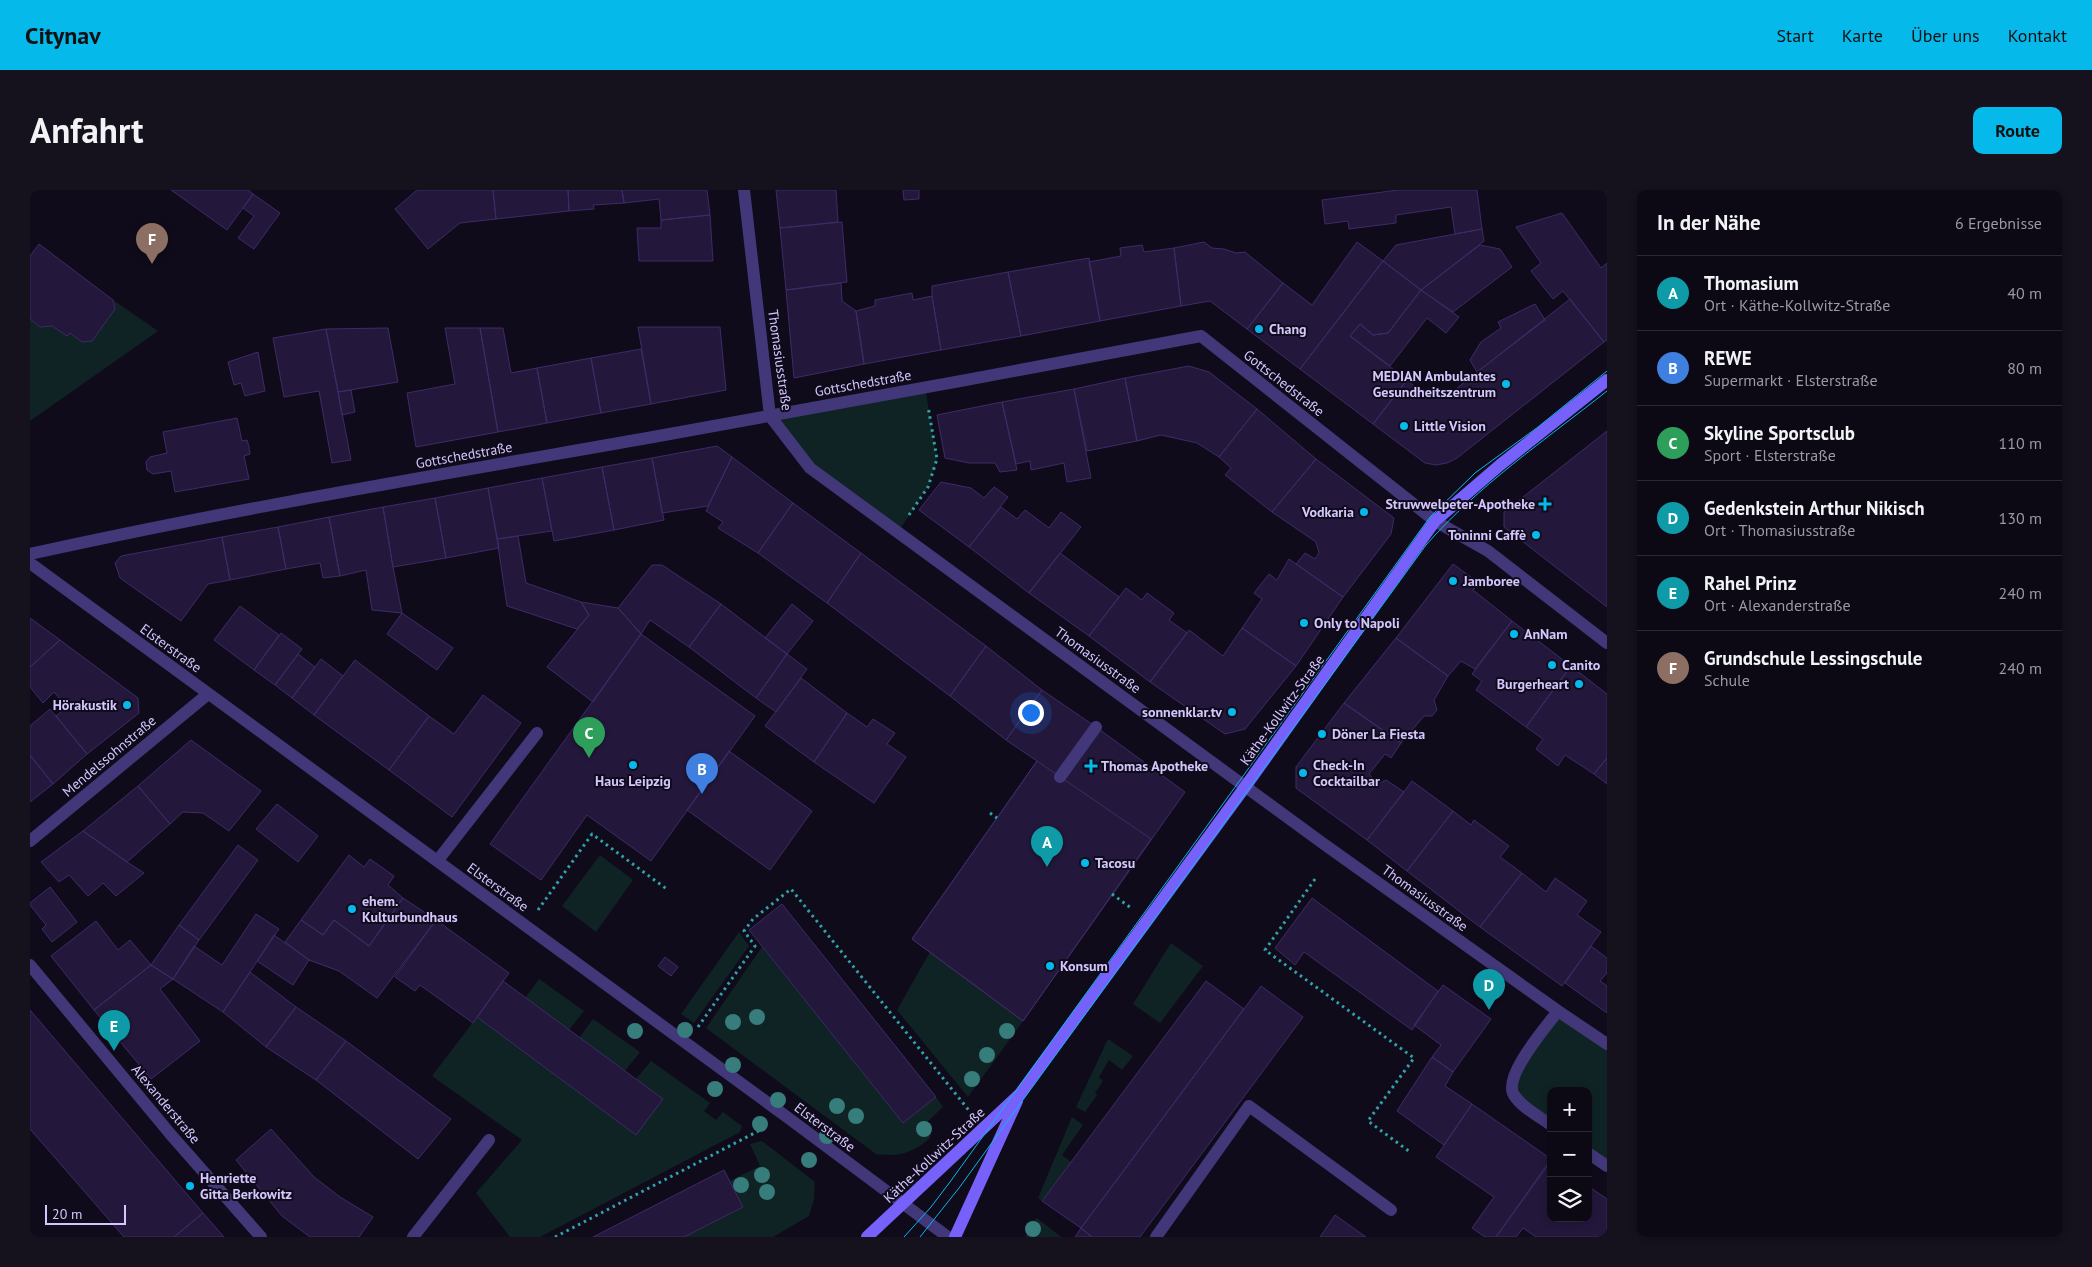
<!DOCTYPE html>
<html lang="de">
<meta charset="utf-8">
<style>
body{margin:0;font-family:"PT Sans",sans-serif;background:#15111d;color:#f1f3f6}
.controls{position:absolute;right:15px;bottom:15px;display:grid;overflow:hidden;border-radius:10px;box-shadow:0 2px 8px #0003}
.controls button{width:45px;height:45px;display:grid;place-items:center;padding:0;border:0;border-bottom:1px solid #2c2934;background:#0c0814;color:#f1f3f6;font:25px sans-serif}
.scale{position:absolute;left:15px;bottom:12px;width:81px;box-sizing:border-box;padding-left:5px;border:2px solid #d4c7fe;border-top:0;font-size:14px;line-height:18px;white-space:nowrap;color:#d4c7fe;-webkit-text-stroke:4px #100b1b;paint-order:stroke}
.you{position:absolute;left:1000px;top:522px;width:18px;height:18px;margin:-12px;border:4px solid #fff;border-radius:50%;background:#1a73e8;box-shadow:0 0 0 8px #1a73e833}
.badge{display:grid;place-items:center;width:32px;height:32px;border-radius:50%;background:#06b9eb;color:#fff;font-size:16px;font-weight:700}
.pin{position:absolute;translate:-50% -41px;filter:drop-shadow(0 1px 2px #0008)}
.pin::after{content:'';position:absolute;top:26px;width:18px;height:15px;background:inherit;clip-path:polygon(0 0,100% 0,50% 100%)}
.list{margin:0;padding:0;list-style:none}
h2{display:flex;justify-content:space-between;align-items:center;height:65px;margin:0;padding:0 20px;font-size:21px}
h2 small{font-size:16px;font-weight:400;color:#9a9aa0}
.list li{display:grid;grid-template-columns:32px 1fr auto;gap:15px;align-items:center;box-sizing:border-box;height:75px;padding:0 20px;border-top:1px solid #2c2934}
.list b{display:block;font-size:19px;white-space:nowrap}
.list p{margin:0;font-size:16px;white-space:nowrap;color:#9a9aa0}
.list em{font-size:16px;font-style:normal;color:#9a9aa0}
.icon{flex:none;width:28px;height:28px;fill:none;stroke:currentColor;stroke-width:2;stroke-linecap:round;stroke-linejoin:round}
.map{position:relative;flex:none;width:1577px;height:1047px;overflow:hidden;border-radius:10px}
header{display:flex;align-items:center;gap:30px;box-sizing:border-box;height:70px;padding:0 25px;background:#06b9eb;color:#111}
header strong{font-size:24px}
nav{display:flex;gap:28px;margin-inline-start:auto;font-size:18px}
.intro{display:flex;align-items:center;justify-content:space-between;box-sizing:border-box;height:120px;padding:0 30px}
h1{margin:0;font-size:35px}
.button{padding:12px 22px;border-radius:10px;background:#06b9eb;color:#111;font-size:18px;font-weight:700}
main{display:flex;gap:30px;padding:0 30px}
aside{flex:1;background:#0c0814;border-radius:10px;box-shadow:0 2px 8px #0003}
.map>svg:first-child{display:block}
.green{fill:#0f2325}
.building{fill:#23183c;stroke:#3e2b67}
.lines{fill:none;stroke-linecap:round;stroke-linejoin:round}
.path{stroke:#2fa3a9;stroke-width:3;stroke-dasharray:2.5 4;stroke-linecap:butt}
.lane{stroke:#423879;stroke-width:12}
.street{stroke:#423879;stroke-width:12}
.secondary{stroke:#7761fb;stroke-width:12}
.tram{stroke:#06b9eb;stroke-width:1}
.tree{fill:#377d7b}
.poi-dot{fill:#06b9eb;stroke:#100b1b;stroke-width:2}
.labels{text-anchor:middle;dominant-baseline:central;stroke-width:4;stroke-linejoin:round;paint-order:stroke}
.poi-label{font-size:14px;font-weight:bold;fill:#d4c7fe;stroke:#100b1b;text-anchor:start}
.street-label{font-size:14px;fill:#d4c7fe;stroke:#100b1b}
</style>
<header>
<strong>Citynav</strong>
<nav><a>Start</a><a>Karte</a><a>Über uns</a><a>Kontakt</a></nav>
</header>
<div class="intro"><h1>Anfahrt</h1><a class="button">Route</a></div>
<main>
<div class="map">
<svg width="1577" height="1047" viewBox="0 0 1577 1047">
<rect width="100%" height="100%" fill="#100b1b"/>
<path class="green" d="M83,110L128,141L0,231V129L10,137L22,136L37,146L40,143L52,152L62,151L85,119Z
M895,197L907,269L898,297L868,342L780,278L740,226Z
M570,665L603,690L566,742L532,716Z
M709,742L719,756L664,833L651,824Z
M1141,753L1173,776L1130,833L1103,814Z
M732,757L873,933L906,907L913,917L894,935L901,942L900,948C882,963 870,967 846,964L676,838Z
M900,762L993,831L938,907L867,820Z
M509,789L554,821L539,840L495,808Z
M1528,821L1577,854V976L1558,963V901H1521V935L1483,904L1488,876Z
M447,827L606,945V889L621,871L680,913L674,921L686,930L693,922L712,936L710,942L510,1047H480L446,1003L492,950L402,886Z
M563,829L610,862L595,881L549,848Z
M1078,849L1103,866L1092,880L1079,870L1069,887L1073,891L1065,903L1067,905L1055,922L1046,917Z
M1042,927L1053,935L1032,965L1041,972L1012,1011L1008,1008Z
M732,951L785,992L784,1009L779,1026L743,1047H654L713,1017L700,991L730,976L720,954Z
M1007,1028L1031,1047H995L1002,1030L1004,1031Z"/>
<path class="building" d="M141,0H218L223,4L197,40Z
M387,0H463L466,29L430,33L398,59L365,19Z
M463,0H538L539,21L466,29Z
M538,0H592L594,13L563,15L564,19L539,21Z
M592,0H677L680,25L631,30L629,9L594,13Z
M746,0H806L808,32L750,38Z
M873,0H889V9L874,10Z
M1368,0H1447L1452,39L1425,44L1421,17L1366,25V33L1319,39L1318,31L1295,34L1292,10Z
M223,4L250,23L224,59L208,48L224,26L213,18Z
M1532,23L1571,78L1577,73V150L1574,152L1533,101L1523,109L1501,81L1511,73L1486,37Z
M680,25L683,71H609L607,38H631V30Z
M812,32L817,92L756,100L750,38Z
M1452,39L1454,51L1391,100L1353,71L1366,55Z
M1174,52L1182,58L1194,59L1206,63L1215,62L1253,93L1217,139L1180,111L1151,116L1144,58Z
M1327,52L1353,71L1270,179L1217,139L1253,93L1282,115Z
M9,54L83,110L85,119L62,151L52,152L40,143L37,146L22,136L10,137L0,129V66Z
M1112,55L1114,62L1144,58L1151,116L1070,131L1059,72L1091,66L1090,58Z
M1450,55L1470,59L1482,77L1423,122L1391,100Z
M1059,68L1070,131L991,146L978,82Z
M1353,71L1391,100L1358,143L1343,145L1330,134L1320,146L1377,190L1343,234L1270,179Z
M978,82L991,146L911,160L902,106V96Z
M811,93L812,111L826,121L834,174L764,188L756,100Z
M1391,100L1429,127L1416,143L1397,128L1360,176L1320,146L1330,134L1343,145L1358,143Z
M882,103L883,110L902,106L911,160L834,174L826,121L845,116V110Z
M1540,109L1574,152L1427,268L1417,273L1406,275L1395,273L1343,234L1377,190L1396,206V199H1417V206Z
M1505,114L1515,130L1447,182L1440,170L1451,152L1471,138L1468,132Z
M608,137H690L696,200L621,214Z
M358,138L368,192L308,202L296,139Z
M415,138H450L468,242L386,257L377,203L425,194Z
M450,138H473L481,183L507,178L517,233L468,242Z
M296,139L321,270L302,273L289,201L254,207L243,148Z
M611,159L621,214L571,223L561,168Z
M228,162L235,201L215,206L211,193L204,195L198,172Z
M561,168L571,223L517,233L507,178Z
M1159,176L1179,182L1227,219L1189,267L1167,253L1131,245L1107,251L1095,188Z
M1095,188L1107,251L1057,261L1044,199Z
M1044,199L1061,288L1037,292L1034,273L1001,280L1000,271L986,274L972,212Z
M321,200L325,222L312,225L308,202Z
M972,212L987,280L970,282L965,273H939L915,268L907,225Z
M1227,219L1286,269L1242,322L1195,285L1201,278L1189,267Z
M207,228L212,251L217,250L219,257L220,264L214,266L219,289L145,302L141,281L123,284L117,280L116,272L120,267L137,263L133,242Z
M1577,241V417L1474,337V322Z
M687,256L702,267L678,316L632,323L622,268Z
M702,267L763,313L728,363L688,338L693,332L676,321Z
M622,268L634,330L584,340L572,277Z
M1286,269L1364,328L1361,344L1313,407L1266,374L1275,363L1285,369L1289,363L1286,352L1242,322Z
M572,277L584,340L524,351L512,288Z
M512,288L522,341L467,349L458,298Z
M911,292L941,298L954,308L964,297L978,307L939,357L889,320Z
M458,298L469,358L416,368L405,308Z
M405,308L416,368L363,377L353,317Z
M763,313L831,363L797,413L728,363Z
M353,317L363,377L372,423L342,420L336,380L310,386L299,327Z
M971,317L987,329L995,320L1019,338L1031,322L1051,337L999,403L939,357Z
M299,327L310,386L293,388L290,373L256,379L248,337Z
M248,337L256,379L200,390L192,347Z
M488,346L496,393L551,412L559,425L547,439L477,416L467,349Z
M192,347L200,390L178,394L151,431L90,388L85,373L91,366Z
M831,363L956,456L920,506L797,413Z
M1030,363L1089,407L1059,446L999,403Z
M1259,369L1313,407L1266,476L1212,438L1232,409L1224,403L1239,384L1247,390Z
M1423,374L1449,393L1443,400L1482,431L1445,479L1431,471L1418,486L1366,448Z
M622,375H632L691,414L659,457L620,430L611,444L588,418Z
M1096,398L1112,410L1117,403L1144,423L1139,430L1157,443L1120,492L1059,446Z
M551,412L588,418L611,444L563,512L517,477L559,425Z
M691,414L757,464L726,508L659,457Z
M762,414L783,431L757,464L735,448Z
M210,416L249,445L224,480L184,450Z
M372,423L423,458L407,480L357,444Z
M0,428L30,450L0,477Z
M1482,431L1541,476L1496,537L1446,500L1452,491L1442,484Z
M1212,438L1266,476L1215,539L1195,544L1120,492L1159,440L1193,466Z
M251,443L272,459L245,495L224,480Z
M611,444L725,526L621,671L557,625L511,690L460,654Z
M1366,448L1418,486L1404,510L1407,520L1402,526H1394L1371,553L1314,513Z
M30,450L108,508L109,523L57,564L26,526L37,517L24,502L13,513L0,497V477Z
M956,456L1012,500L976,550L920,506Z
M268,464L285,477L262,508L245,495Z
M757,464L777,479L746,522L726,508Z
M291,469L313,486L284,525L262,508Z
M325,470L399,526L359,580L284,525Z
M1541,476L1577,504V568L1564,584L1535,565L1528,576L1506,559L1513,549L1496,537Z
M771,488L817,523L784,572L735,536Z
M1012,500L1066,537L1155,602L993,831L882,749L1007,571L976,550Z
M453,505L491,533L422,627L359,580L399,526L424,544Z
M1314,513L1371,553L1361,568L1355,564L1339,584L1348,594L1356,590L1374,602L1337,650L1266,598V577Z
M20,519L57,564L23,594L0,565V536Z
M817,523L837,537L843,529L865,543L857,554L876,567L844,613L784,572Z
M161,550L231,601L199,641L173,623L153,622L140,634L108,596Z
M699,561L782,621L740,680L657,620Z
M0,565L23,594L0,612Z
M1577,568V594L1564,584Z
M1007,571L1121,649L993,831L882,749Z
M1382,591L1423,621L1377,681L1337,650Z
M108,596L140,634L97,672L53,641Z
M247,614L288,646L268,672L226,639Z
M1423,621L1441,635L1444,630L1479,656L1470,667L1492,683L1450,737L1377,681Z
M53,641L97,672L114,683L86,706L73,693L58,706L39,685L29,692L11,672Z
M208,655L228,670L169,750L149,735Z
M319,665L334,677L340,669L364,686L358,695L373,708L339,756L304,730L293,745L271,730Z
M1492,683L1516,702L1525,688L1557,711L1547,725L1571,742L1532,796L1450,737Z
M20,697L47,732L22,752L12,739L16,735L0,715V713Z
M373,708L406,730L347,808L309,781L279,770L255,752L271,730L293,745L304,730L339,756Z
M1282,708L1408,801L1382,840L1274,762L1265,775L1245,758Z
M752,714L906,907L873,933L719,740Z
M226,724L249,739L193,822L143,789L164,756L192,775Z
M406,730L479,783L443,833L390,795L385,801L365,787Z
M66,731L88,760L100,750L121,775L64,820L21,766Z
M149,735L169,750L143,789L121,775Z
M244,745L279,770L263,795L227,771Z
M1561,756L1577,768V783L1570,791L1577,796V823L1535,793Z
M635,767L648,777L641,786L628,776Z
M121,775L143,789L130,799L170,851L121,889L64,820Z
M220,782L266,817L236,857L193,822Z
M473,791L633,909L606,945L447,827Z
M1176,791L1214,819L1051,1038L1012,1011Z
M1413,795L1461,829L1423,882L1402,867L1411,855L1384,835Z
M1231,796L1273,827L1110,1047H1062L1051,1038Z
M266,817L316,851L286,890L236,857Z
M0,820L173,1023L144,1047H94L0,939Z
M316,851L421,929L388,969L286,890Z
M1402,867L1423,882L1415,896L1442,914L1414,955L1367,921Z
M1442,914L1521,969L1466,1047H1455L1442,1038L1464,1007L1406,967Z
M241,939L284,987L310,1007L343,1027L329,1047H280L252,1026L206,970Z
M1521,971V1028H1558V996L1577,1009V1047H1506L1493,1038L1486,1047H1466Z
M694,980L713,1017L654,1047H563Z
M173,1023L194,1047H144Z
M1305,1025L1336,1047H1290Z
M1051,1038L1062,1047H1045Z"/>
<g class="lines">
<path class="path" d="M879,325L898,297L907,269L898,216
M960,623L967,628
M1285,689L1235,760L1384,868L1338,931L1380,962
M1082,704L1101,718
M508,720L562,644L638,700
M668,837L725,756L714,741L723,729L761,699L941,923
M525,1047L736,937"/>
<path class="lane" d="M1030,587L1066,537
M408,670L507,543
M383,1047L459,950
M1126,1047L1219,916L1361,1020"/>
<path class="street" d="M714,0L740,226L780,278L1291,652L1528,821L1577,854
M0,364C203,319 407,285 612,249C798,216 985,181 1171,146L1405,331L1458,361L1577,453
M0,373L757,927L918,1047
M0,651L178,504
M0,775L142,946L231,1047
M1521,935C1509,926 1492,918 1484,905C1472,887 1516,837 1528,821
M1558,963L1577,976"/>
<path class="secondary" d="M837,1047L990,904L1215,597L1405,331L1470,275L1577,190
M925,1047L987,911"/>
<path class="tram" d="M874,1047L901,1017L920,992L1400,327L1445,283L1508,237L1577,181
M890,1047L929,998L1396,355C1448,296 1515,250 1577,201"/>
</g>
<g class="tree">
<circle cx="727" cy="827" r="8"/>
<circle cx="703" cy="832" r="8"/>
<circle cx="655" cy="840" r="8"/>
<circle cx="605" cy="841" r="8"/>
<circle cx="977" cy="841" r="8"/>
<circle cx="957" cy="865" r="8"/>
<circle cx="703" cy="875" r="8"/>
<circle cx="942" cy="889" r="8"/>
<circle cx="685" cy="899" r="8"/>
<circle cx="748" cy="910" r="8"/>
<circle cx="807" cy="916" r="8"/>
<circle cx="826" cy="926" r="8"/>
<circle cx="730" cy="934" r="8"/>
<circle cx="894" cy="939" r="8"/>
<circle cx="797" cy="946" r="8"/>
<circle cx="779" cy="970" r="8"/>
<circle cx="732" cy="985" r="8"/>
<circle cx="711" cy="995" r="8"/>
<circle cx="737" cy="1002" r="8"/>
<circle cx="1003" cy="1039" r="8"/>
</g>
<g class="poi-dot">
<circle cx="1229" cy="139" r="5"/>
<circle cx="1476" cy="194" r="5"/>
<circle cx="1374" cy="236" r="5"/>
<path d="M1512.5 306.5h5v5h5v5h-5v5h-5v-5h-5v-5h5z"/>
<circle cx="1334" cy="322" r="5"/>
<circle cx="1506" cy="345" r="5"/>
<circle cx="1423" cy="391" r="5"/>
<circle cx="1274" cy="433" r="5"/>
<circle cx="1484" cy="444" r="5"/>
<circle cx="1522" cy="475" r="5"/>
<circle cx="1549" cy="494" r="5"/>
<circle cx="97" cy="515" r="5"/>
<circle cx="1202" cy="522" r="5"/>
<circle cx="1292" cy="544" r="5"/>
<circle cx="603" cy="575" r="5"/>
<path d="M1058.5 568.5h5v5h5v5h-5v5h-5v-5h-5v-5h5z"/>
<circle cx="1273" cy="583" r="5"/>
<circle cx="1055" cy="673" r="5"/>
<circle cx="322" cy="719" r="5"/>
<circle cx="1020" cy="776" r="5"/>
<circle cx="160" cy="996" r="5"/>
</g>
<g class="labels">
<g class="poi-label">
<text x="1239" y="139">Chang</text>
<text x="1466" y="186" text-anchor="end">MEDIAN Ambulantes<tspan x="1466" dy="16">Gesundheitszentrum</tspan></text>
<text x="1384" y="236">Little Vision</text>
<text x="1505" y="314" text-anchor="end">Struwwelpeter-Apotheke</text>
<text x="1324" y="322" text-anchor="end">Vodkaria</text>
<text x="1496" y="345" text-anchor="end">Toninni Caffè</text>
<text x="1433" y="391">Jamboree</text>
<text x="1284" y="433">Only to Napoli</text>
<text x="1494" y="444">AnNam</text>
<text x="1532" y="475">Canito</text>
<text x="1539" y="494" text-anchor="end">Burgerheart</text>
<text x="87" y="515" text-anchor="end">Hörakustik</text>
<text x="1192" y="522" text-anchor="end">sonnenklar.tv</text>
<text x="1302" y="544">Döner La Fiesta</text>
<text x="1283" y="575">Check-In<tspan x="1283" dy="16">Cocktailbar</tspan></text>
<text x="1071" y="576">Thomas Apotheke</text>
<text x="603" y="591" text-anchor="middle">Haus Leipzig</text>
<text x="1065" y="673">Tacosu</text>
<text x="332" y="711">ehem.<tspan x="332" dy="16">Kulturbundhaus</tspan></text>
<text x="1030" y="776">Konsum</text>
<text x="170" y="988">Henriette<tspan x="170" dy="16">Gitta Berkowitz</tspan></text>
</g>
<g class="street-label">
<text transform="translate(750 170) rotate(82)">Thomasiusstraße</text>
<text transform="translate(833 193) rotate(-10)">Gottschedstraße</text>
<text transform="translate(1254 193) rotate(38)">Gottschedstraße</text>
<text transform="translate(434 265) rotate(-10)">Gottschedstraße</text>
<text transform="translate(141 458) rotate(36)">Elsterstraße</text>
<text transform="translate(1068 470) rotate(36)">Thomasiusstraße</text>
<text transform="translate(1252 520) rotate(-54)">Käthe-Kollwitz-Straße</text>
<text transform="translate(79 566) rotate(-40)">Mendelssohnstraße</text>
<text transform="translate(468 697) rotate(36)">Elsterstraße</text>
<text transform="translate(1395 708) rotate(36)">Thomasiusstraße</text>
<text transform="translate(136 914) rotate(50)">Alexanderstraße</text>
<text transform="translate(795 937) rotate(37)">Elsterstraße</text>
<text transform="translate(904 965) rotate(-43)">Käthe-Kollwitz-Straße</text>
</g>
</g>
</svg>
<div class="controls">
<button>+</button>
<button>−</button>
<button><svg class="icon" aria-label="layers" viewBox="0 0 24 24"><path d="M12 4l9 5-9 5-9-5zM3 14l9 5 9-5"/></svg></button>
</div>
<div class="scale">20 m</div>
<div class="you"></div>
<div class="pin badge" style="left:1017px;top:677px;background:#0f9aa8">A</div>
<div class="pin badge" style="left:672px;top:604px;background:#3f7fe0">B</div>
<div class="pin badge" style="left:559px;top:568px;background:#2e9e5b">C</div>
<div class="pin badge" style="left:1459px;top:820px;background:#0f9aa8">D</div>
<div class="pin badge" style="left:84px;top:861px;background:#0f9aa8">E</div>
<div class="pin badge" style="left:122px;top:74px;background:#8d6e63">F</div>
</div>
<aside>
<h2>In der Nähe<small>6 Ergebnisse</small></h2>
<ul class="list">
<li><span class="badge" style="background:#0f9aa8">A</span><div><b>Thomasium</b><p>Ort · Käthe-Kollwitz-Straße</p></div><em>40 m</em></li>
<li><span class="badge" style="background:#3f7fe0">B</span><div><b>REWE</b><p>Supermarkt · Elsterstraße</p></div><em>80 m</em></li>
<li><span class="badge" style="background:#2e9e5b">C</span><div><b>Skyline Sportsclub</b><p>Sport · Elsterstraße</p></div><em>110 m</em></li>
<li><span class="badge" style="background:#0f9aa8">D</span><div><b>Gedenkstein Arthur Nikisch</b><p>Ort · Thomasiusstraße</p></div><em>130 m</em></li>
<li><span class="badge" style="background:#0f9aa8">E</span><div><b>Rahel Prinz</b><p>Ort · Alexanderstraße</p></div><em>240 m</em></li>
<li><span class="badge" style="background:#8d6e63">F</span><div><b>Grundschule Lessingschule</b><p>Schule</p></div><em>240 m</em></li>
</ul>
</aside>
</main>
